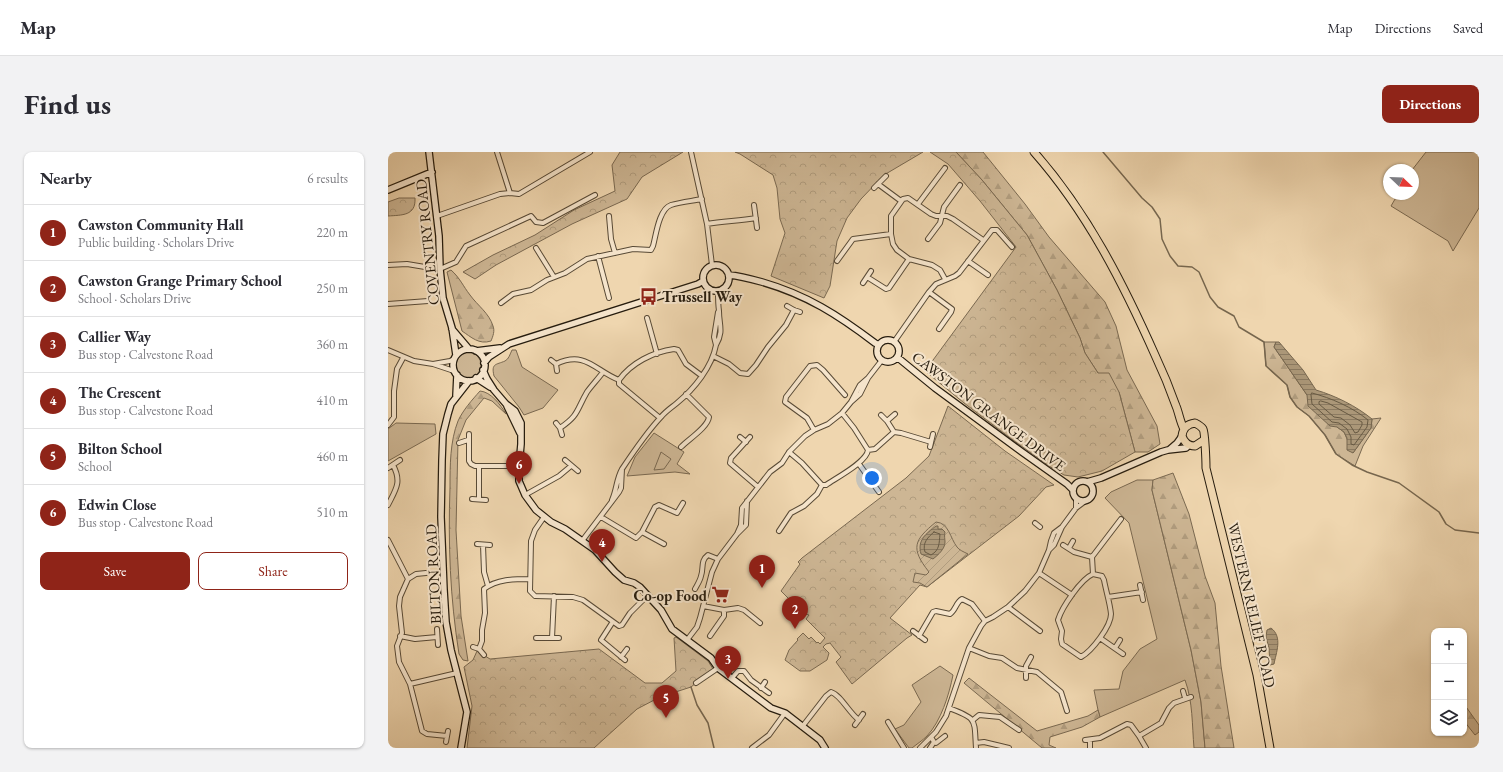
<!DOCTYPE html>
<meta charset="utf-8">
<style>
body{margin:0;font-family:"EB Garamond",serif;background:#f2f2f3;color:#2b2b33}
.controls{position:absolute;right:12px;bottom:12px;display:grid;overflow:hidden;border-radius:8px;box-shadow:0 1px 3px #0004}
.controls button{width:36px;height:36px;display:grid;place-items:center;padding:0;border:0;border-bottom:1px solid #e1e1e2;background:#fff;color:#2b2b33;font:20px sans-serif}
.compass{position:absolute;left:995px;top:12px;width:36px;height:36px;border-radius:50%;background:#fff;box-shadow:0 1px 3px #0004;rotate:113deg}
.you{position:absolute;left:484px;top:326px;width:14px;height:14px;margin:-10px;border:3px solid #fff;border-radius:50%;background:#1a73e8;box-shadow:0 0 0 6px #1a73e833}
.badge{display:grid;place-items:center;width:26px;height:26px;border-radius:50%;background:#8f2418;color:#fff;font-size:13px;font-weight:700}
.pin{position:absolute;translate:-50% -33px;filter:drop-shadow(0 1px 2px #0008)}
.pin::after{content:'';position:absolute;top:21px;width:14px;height:12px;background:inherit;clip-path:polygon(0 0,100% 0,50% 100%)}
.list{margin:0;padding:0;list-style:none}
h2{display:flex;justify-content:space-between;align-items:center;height:52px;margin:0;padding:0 16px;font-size:17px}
h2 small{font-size:13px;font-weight:400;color:#7c7c81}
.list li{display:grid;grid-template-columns:26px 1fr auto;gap:12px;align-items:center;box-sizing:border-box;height:56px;padding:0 16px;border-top:1px solid #e1e1e2}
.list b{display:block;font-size:15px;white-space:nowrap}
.list p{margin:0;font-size:13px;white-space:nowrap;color:#7c7c81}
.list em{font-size:13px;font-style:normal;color:#7c7c81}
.actions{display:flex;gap:8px;padding:12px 16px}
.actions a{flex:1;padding:9px 0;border:1px solid #8f2418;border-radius:8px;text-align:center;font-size:14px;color:#8f2418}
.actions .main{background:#8f2418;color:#fff}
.icon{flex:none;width:22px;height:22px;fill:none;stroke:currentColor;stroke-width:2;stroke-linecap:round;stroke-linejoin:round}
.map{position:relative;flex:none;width:1091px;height:596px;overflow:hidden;border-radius:8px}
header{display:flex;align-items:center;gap:24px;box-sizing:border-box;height:56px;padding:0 20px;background:#fff;border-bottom:1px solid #e1e1e2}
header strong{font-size:19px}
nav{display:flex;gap:22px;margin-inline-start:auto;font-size:14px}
.intro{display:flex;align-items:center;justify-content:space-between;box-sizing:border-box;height:96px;padding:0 24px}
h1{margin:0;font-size:28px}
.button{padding:10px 18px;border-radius:8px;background:#8f2418;color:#fff;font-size:14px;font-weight:700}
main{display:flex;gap:24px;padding:0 24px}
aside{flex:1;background:#fff;border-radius:8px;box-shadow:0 1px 3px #0004}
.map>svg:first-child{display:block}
.grass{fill:#cdb694;stroke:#7a6951}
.forest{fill:url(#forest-firs);stroke:#7a6951}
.park{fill:url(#park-crowns);stroke:#7a6951}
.garden{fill:url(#garden-furrows);stroke:#7a6951}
.water{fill:url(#water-rules);stroke:#76664e}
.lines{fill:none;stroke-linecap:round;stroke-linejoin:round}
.shore{stroke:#685a43;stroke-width:1}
.stream{stroke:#76664e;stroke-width:1.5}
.street-casing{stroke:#584a36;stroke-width:6}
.secondary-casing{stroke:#261c0e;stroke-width:8}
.highway-casing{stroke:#261c0e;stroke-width:9}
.street{stroke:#f5e4cb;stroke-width:4}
.secondary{stroke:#f5e4cb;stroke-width:5.5}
.highway{stroke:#efd6af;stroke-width:7}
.labels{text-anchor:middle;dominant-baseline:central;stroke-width:4;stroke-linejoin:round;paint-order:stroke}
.street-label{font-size:15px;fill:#261c0e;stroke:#f5e4cb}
.poi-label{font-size:15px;font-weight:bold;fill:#261c0e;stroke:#f5e4cb;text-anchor:start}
</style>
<header>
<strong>Map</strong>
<nav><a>Map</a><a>Directions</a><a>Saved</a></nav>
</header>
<div class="intro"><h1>Find us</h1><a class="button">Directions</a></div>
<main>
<aside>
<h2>Nearby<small>6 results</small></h2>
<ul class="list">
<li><span class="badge">1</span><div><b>Cawston Community Hall</b><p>Public building · Scholars Drive</p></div><em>220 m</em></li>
<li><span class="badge">2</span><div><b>Cawston Grange Primary School</b><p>School · Scholars Drive</p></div><em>250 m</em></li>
<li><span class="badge">3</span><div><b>Callier Way</b><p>Bus stop · Calvestone Road</p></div><em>360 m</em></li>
<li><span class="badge">4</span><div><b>The Crescent</b><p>Bus stop · Calvestone Road</p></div><em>410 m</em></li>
<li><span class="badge">5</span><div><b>Bilton School</b><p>School</p></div><em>460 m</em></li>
<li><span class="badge">6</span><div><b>Edwin Close</b><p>Bus stop · Calvestone Road</p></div><em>510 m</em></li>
</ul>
<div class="actions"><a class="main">Save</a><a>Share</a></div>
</aside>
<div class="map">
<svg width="1091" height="596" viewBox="0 0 1091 596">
<defs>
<pattern id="forest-firs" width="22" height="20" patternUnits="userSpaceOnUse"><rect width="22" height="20" fill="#cdb694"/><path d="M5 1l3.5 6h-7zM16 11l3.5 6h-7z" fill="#b09c7e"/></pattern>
<pattern id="park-crowns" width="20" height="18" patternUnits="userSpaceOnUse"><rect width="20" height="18" fill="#cdb694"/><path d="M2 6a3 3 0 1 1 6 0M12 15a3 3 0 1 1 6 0" fill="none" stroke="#b09c7e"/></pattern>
<pattern id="garden-furrows" width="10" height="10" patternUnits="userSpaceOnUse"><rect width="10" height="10" fill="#cdb694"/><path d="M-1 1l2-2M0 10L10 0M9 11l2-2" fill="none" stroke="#b09c7e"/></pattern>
<pattern id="water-rules" width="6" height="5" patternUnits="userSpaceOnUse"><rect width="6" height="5" fill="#ab9778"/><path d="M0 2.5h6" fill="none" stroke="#8b7a61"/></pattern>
</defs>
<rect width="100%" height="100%" fill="#efd6af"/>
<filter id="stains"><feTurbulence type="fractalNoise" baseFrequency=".005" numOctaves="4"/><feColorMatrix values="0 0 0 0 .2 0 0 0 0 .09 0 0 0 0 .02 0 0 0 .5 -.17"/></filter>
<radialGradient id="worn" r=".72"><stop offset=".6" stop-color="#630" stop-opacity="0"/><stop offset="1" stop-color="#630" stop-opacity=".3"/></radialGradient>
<path class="grass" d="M1038,0H1091V56L1065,99L1060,89L1003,54L1010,42H1025L1024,18Z
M124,198H128L134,215L170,238L155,256L136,263L131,255L106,224C103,211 108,213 117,209C121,207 122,202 124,198Z
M67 213a13 13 0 1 1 26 0a13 13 0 1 1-26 0Z
M8,271L47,272L48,282L0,309V277Z
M266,281L296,300L289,312L302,322L287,320L239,324L247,305Z
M749,328H765L764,338L803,498L813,550L817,596H806C804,573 805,550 797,528L712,565L710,558L706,538L731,537L735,519L752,497L769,487L741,371L717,346L723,340Z
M552,514L565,523C561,543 553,569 539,584C535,588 529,592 524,596H521L507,577L516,573L533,550L524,533Z"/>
<path class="forest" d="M568,0H595L637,52L661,85L717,150L728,174L739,218L769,274L772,292L760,300H747L731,240L710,221L697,201L692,186L669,138L639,83L594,28Z
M63,118C72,126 75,134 82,143C90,154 101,161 105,174C107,179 105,184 103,189C91,193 83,185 74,179L59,120Z
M876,190H888L886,195L919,243L949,275L956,280L965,301L983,276L984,267L993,266L975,294L967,314L948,302L937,283L921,264L909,255L902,245L899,233L878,214Z
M92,239C103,240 112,252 118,262L104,249L96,246L78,268L70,288L68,378L73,464L80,509L75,508L71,502C62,445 60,392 62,335C62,314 62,289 70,269C75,258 84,248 92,239Z
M785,321L801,362L817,424L827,451L833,514L846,596H817L813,550L803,498L764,338L765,328Z
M581,526L649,579L700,564L710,558L712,565L694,575L662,585L661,593L668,596H654L576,531Z
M1076,552L1091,573V580L1087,583L1076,569Z"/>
<path class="park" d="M232,0H295L254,25L239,47L184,72L108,113L87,127L75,120L105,103L147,83L186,58L227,39L224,13Z
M347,0H535L496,23L473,47L459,66L449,89L442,134L436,146L383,124L397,81L392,67L389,36L385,23L352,2Z
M542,0H568L594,28L639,83L669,138L692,186L697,201L710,221H721L731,240L747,300L714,319L690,325L676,323L661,314L625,288L576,251L537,219L628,95L592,49L560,12Z
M11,46H27C28,64 14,63 0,64V50Z
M560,254L617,299L666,333L658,335L631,364L539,435L532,433L502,466L524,483L519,486L464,532L448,510L453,505L442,491L438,492L435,495L441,501L439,508L422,519H412L397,508L401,498L410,488L409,487L415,481L421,487L423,485L429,491L430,490L432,492L437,486L418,467L421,463L416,462L393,439L412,412L410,410L414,406L518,326L541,304Z
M273,300L283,307L276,317L266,318Z
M288,485L320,509L325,517H326L303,535L272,545L249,557L206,596H79L84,554L76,515L85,508L89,499L102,507L211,497L257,531H274L288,519L286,486Z"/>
<path class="garden" d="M548,370C561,371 562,386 569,395C571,398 576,400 580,402L539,435L532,431L525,430L527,421L538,423L541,420C522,396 526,388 548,370Z"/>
<path class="water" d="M888,190H891L915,218L928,238C948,244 968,254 984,267L983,276L965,301L959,298V286L956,280L949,275L942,274L920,254L919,243L886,195Z
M548,374H550V377H554L557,380C556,384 557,387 557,390C557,397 550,403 545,407L533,402C529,388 538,382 548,374Z
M883,476C895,485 888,501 886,512L882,513L881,496L878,485L879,478Z"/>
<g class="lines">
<path class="shore" d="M924,241C943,246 964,255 980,268L979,275L966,293L963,292V285L959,277L951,271L944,270L924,252L923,243Z
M933,249L940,251L974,270V273L970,280L967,281L962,273L953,266L946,265L931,252V250Z
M546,380L552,382C551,391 552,398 543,403L537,400C534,391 540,385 546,380Z"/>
<path class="stream" d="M715,0L754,46L764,55L772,67L774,87L782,104L790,114L804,115L811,120L822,145L830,155L846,164L851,175L876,190L878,214L899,233L902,245L909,255L921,264L937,283L948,302L964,313L979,320L1011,331L1051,360L1058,372L1067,378L1091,381
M303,535L309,553L320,571L326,596"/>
<defs>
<path id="street" d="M109,0L122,41
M303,0L319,72L324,113
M490,32L513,49
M486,36L498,24
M530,52L557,16
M366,53L369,76
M49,64L112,42L122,41L131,42L202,0
M221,64L223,87L227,101
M319,72C335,69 351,69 368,66
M540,87L552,71L556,55L572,33
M148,96L166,125
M210,104L221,146
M449,109L465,87L503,82
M580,109L600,123
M0,113L19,112L37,115
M52,117L68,110L78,94L143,64L148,70L155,71L207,43
M479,125L498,137L501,136L521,107
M557,127L552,118L544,113L521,107L509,98L505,92L503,82V64L515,47L520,46L543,62L548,64H559L565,67L595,88
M475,131L483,119
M330,139C330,146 330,152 331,159C331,173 336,179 328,193L326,185L330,160
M541,140L564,157L563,160L551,177
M113,151L125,142L143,138L159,128L177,121L199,107L245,97L263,98L265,94C268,83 271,57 283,53C293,50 304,49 314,47
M0,152L40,149
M399,154L406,158L412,160
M259,166L269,202
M506,190L541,140L548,132L567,124L571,121L604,78H609L624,95
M0,198L26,209L45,212L66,219
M325,204L341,212L352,221L360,222L368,213L380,195L398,173L406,158
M163,208L168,212L169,219
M45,212L62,209L66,207
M168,212C198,198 207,219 231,228
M463,250L472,242L480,226L494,208
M493,263L499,269L507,262
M272,266L231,232V228C243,211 265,200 286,197L290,198L298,212L314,224
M499,269L506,280
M168,271L172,276L174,283
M0,273L6,265V239L9,217L15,206
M172,276C191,263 188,259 199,240C204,233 210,227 215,220
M426,278L419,266L397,250L398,245L422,214L429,213L435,218L457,243
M81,282V309L83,312L87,314H131
M352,285L358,290
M362,285L343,306L342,311L370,335
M71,291L80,288
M293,295C301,287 320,275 321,265L298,242
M542,295L545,282
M480,298L487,297L506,280L513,281L543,290
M401,300L414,311L434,333H438C448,326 479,310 480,298L466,276L454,261
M177,308L190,319
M471,312L491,340
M0,316L12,308
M234,317C246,299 258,281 273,265C278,259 283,256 289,251C306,237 324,215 328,193
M137,343L171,324L183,314
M688,346V356
M84,347L98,348
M91,347V314
M359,349L358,373L349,382L353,373L354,356L382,320L394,311L401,300L417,284L426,278L440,272L454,261L463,250L472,233L480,226
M0,353C8,337 14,330 5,313
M156,365L147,378L143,389L142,439L147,444L185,445L195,448L231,474L234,473L242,461L259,444
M213,365L248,386L254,380L267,355L271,353L289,361L295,351
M647,371L652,375
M391,379L403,361L416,354L429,342L434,333
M254,380L276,392
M0,388L20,427L12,445L11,454L14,481L9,494L11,510L22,532L34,579L39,582L59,584
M194,389L231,340L233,336L234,317C228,328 229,337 224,348
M89,392L102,393
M95,393L96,420L100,434
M675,393L686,400L704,405
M681,396L685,389
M661,398L666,393L674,375
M651,421L684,443
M705,422L714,424L716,428C718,439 722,451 723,462C723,474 704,499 693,505L674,492L673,487L674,479L670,468C674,455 693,427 705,422Z
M705,422L704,405L733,367
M20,427L28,422L38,421
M752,433L755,448
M307,437C309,433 312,429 313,424C316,416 312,409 320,403L330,407
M720,445L754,440
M315,454L336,458L350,456L356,458L372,471
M620,455L652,479
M224,471L213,488L237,508
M49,477L50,493
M525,479L537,488
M12,484L27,487L49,485
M322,484L336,464V458
M531,484L545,460L548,459L562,462C568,458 568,450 574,447L584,452L597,469
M148,486H171
M164,486L166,444
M712,486L735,502
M299,488L309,475L312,466L324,420L330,407L349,382
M85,495L91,497L96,503
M581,496L601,504L614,506L629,516L649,520L673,540L679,559
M727,496L732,488
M91,497L94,489V478L97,461L96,437C109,427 126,427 142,427
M233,505L239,497
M344,526L350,519H356L363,528L381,541
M638,526V514L643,505
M308,531L330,516
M22,532L69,521
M373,536L377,530
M795,539L797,546
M561,556C590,567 586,567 588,596
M585,568L591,563L612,565L631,578
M500,570L516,596
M467,573L475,562
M414,575L438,544L443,540C453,543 461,561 471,568
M543,585L546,590L548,591L557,584
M697,588L712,586L739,572L743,573L751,584
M702,588V596
M58,590L60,579
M588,591L596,590L621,596
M364,596L381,583L397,561
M532,596L548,580L558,564L581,496L593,474L597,469L605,465L620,455L637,439L651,421L661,398L663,389L666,381L674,375L688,356L696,350
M542,596L546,590
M758,596L751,584L773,571L781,556L786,551L803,545"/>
<path id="secondary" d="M41,0L51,84L52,117L55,146L64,176L68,203
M0,38L44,20
M315 126a13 13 0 1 1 26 0a13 13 0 1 1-26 0Z
M341,123C352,124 363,127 374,130C419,143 450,163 487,191L491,193
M64,177L81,197
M489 199a11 11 0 1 1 22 0a11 11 0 1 1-22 0Z
M65 213a16 16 0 1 1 32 0a16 16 0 1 1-32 0Z
M88,199L112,196
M509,205L547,236L634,300L679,332L685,338
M96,211L101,205L121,192L310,132L315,129
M95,218L99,227L106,238L118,252L127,259L133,271V292L131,314V329L137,343L148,358L163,370L177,377L207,398L227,420L236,428L246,431L252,435L273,458L284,477L323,506L330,516L383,556L397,561L432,588L437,596
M88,226L102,235
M68,244L69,223
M119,254L132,281
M782,297L789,291L794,284
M685 339a10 10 0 1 1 20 0a10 10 0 1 1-20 0Z
M699,330L713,326L773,300L780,298L798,296L801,293
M73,596L79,560L63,498L58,470L56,438L53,365L54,308L55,282L60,262L63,252L81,229"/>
<path id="highway" d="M646,0C699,60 735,131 767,203C775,220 782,237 788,254C791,261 792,270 796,277
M816,288L807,294C800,294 796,290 794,284C795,276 799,272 807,271C811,273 813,274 815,277C817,280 818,310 818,316L869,523L882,596"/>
</defs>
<use href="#street" class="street-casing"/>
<use href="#secondary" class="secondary-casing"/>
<use href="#highway" class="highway-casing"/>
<use href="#street" class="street"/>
<use href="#secondary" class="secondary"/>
<use href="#highway" class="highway"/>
</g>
<defs>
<symbol id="bus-bare" viewBox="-9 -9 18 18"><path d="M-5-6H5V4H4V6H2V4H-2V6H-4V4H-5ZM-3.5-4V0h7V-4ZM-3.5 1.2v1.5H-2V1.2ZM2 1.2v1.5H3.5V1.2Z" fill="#8f2418" stroke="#f5e4cb" stroke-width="2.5" paint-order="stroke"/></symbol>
<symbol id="supermarket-bare" viewBox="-9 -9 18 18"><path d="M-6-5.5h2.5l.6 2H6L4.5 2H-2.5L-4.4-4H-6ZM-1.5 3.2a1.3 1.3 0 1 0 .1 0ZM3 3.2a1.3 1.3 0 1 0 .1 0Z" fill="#8f2418" stroke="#f5e4cb" stroke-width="2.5" paint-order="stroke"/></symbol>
</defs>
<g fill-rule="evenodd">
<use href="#bus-bare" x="248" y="132" width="25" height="25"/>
<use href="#supermarket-bare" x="320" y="430" width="25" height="25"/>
</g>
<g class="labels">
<g class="street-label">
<text transform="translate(39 90) rotate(-96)">COVENTRY ROAD</text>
<text transform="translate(601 259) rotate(37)">CAWSTON GRANGE DRIVE</text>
<text transform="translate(45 422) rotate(-93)">BILTON ROAD</text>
<text transform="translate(864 453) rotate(77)">WESTERN RELIEF ROAD</text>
</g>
<g class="poi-label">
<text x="274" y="144">Trussell Way</text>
<text x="319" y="443" text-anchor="end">Co-op Food</text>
</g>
</g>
<rect width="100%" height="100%" filter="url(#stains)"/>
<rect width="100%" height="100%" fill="url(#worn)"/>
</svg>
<div class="controls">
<button>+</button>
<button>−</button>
<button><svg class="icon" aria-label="layers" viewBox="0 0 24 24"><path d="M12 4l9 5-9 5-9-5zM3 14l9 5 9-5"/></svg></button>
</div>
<svg class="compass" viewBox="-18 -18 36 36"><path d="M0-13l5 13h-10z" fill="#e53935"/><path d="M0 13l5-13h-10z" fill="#7c7c81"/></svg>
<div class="you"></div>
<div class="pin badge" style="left:374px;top:436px">1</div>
<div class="pin badge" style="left:407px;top:477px">2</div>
<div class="pin badge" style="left:340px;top:527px">3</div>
<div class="pin badge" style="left:214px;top:410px">4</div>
<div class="pin badge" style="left:278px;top:566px">5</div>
<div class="pin badge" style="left:131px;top:332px">6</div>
</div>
</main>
